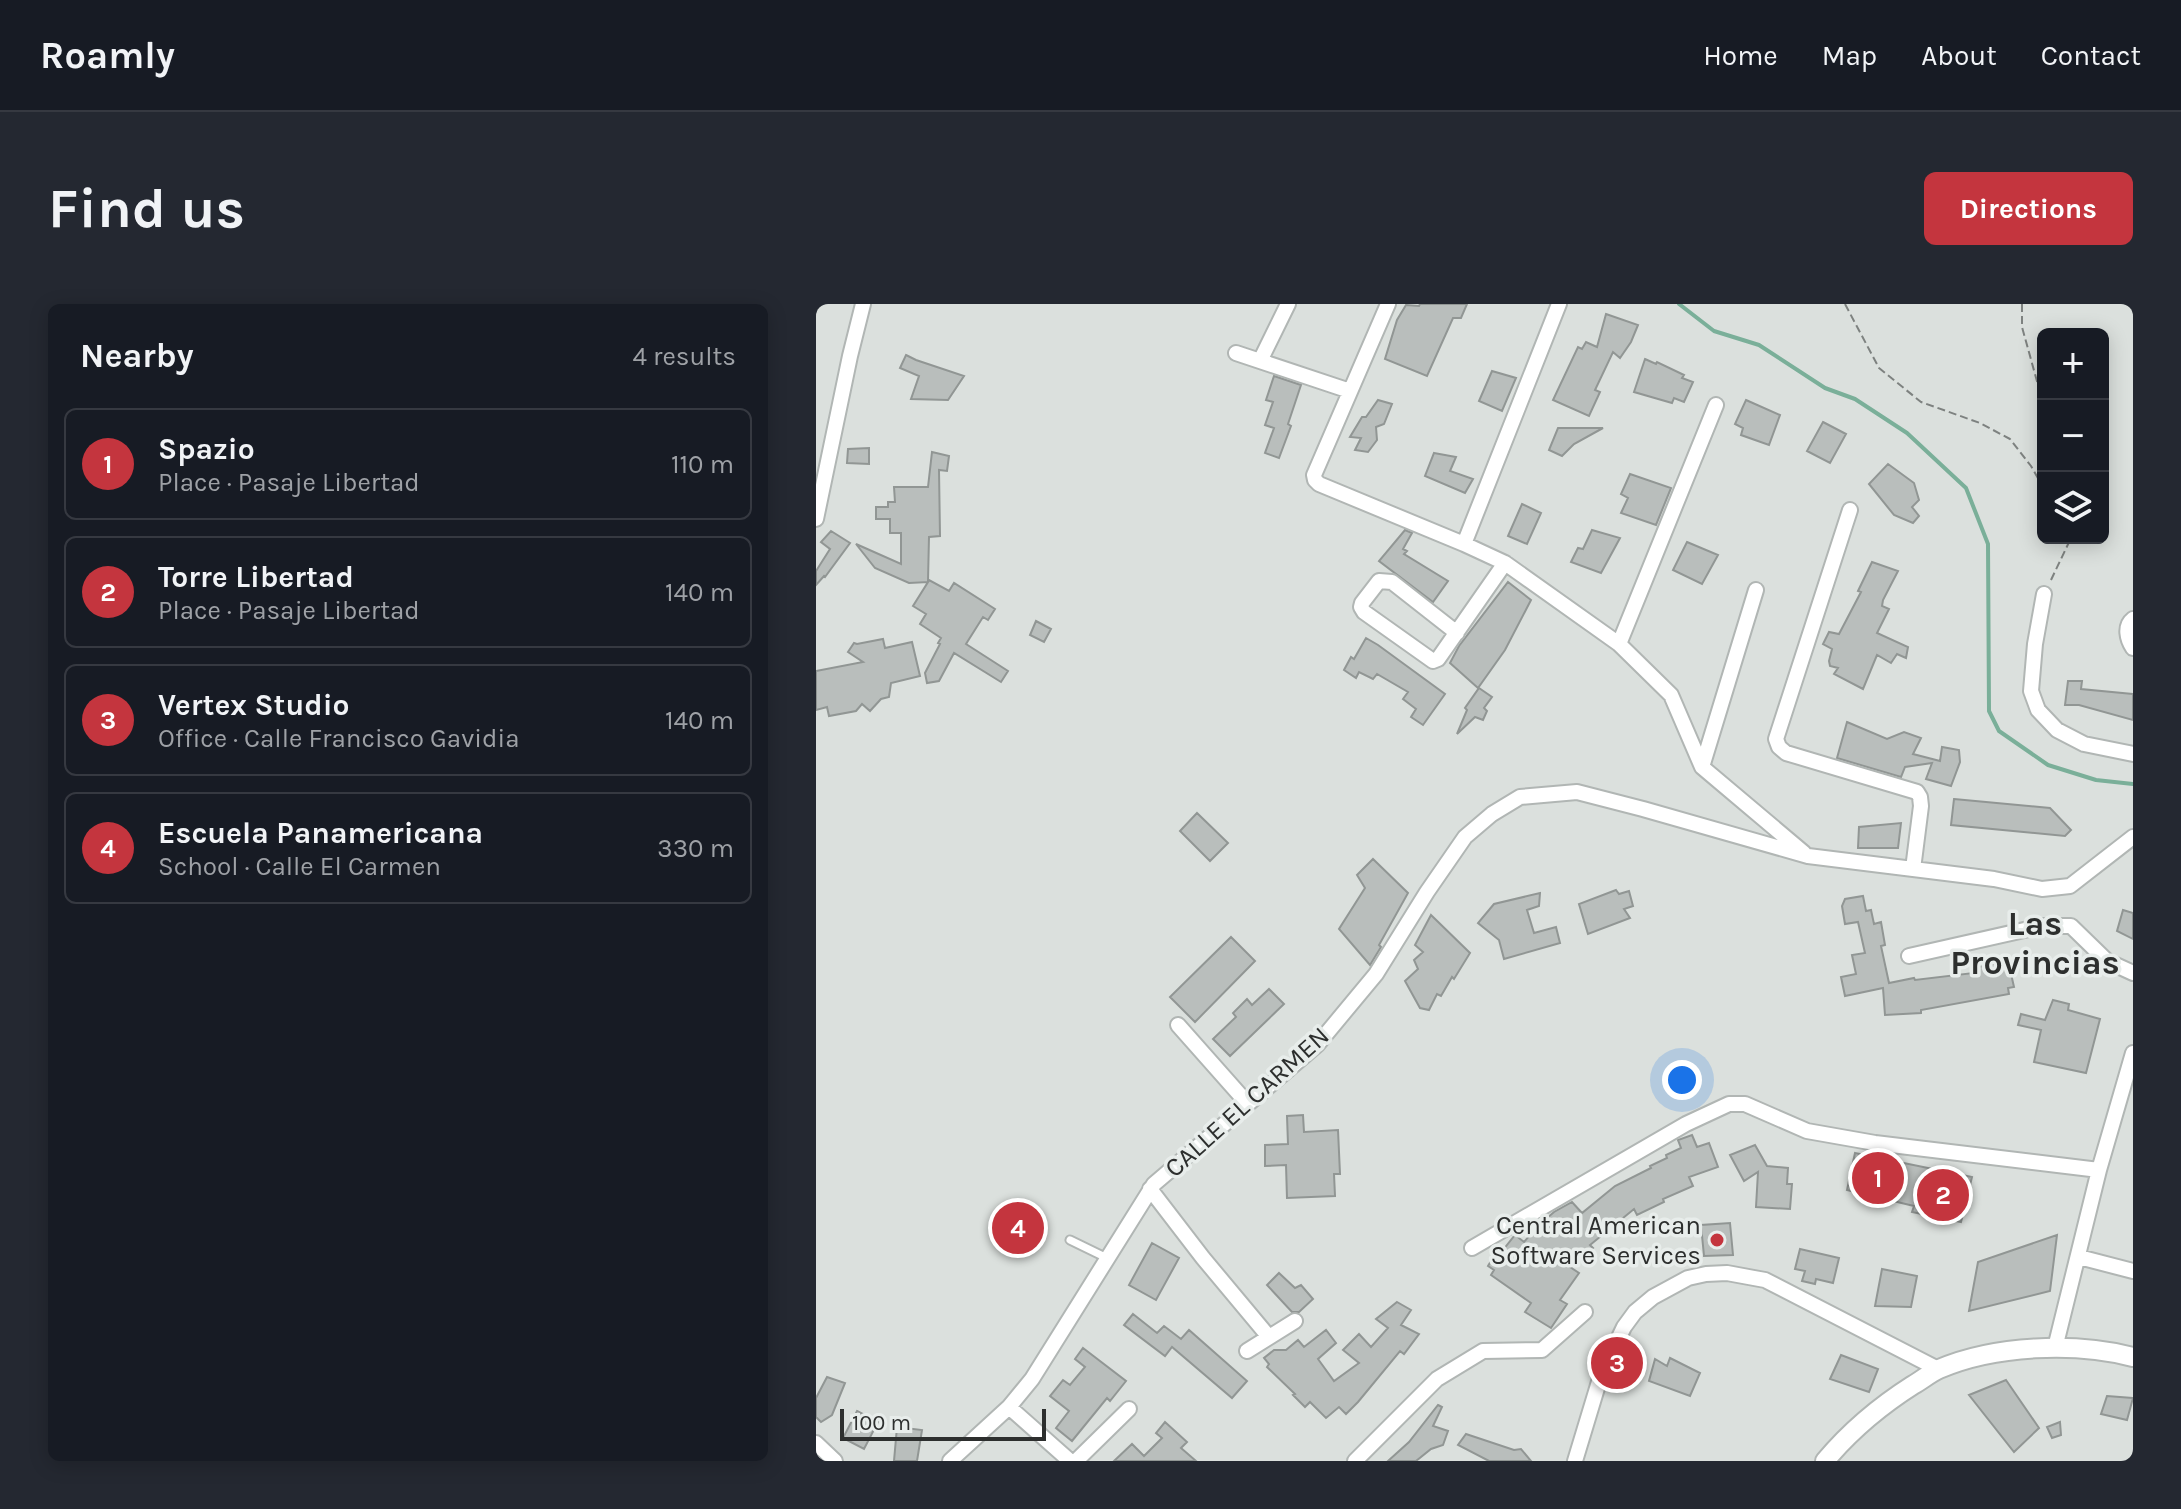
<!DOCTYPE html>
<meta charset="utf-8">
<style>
body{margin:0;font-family:Karla,sans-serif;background:#242831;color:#f1f3f6}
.controls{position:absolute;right:24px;top:24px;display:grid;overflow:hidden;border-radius:12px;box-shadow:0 4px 20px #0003}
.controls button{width:72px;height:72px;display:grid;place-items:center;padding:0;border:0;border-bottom:2px solid #363941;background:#171b24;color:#f1f3f6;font:40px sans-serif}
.scale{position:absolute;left:24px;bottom:20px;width:206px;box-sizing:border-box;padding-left:8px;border:4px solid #2d2f2e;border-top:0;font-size:22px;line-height:28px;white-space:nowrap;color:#2d2f2e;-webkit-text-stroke:6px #e8edeb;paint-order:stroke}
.you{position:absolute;left:866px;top:776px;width:28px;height:28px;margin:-20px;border:6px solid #fff;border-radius:50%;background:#1a73e8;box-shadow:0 0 0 12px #1a73e833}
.badge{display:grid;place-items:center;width:52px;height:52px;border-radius:50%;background:#c4353e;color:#fff;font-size:26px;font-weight:700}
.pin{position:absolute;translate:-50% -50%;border:4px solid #fff;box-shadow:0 2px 8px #0006}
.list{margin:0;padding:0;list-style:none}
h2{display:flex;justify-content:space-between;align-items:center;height:104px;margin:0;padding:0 32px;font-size:34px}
h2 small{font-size:26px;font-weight:400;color:#9ea1a6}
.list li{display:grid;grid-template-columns:52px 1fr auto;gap:24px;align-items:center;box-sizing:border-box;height:112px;margin:0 16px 16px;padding:0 16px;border:2px solid #363941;border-radius:12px}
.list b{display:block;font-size:30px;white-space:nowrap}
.list p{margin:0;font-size:26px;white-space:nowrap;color:#9ea1a6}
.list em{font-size:26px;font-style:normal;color:#9ea1a6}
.icon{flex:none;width:44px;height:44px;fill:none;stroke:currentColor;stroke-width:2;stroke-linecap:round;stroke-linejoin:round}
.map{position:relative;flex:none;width:1317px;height:1157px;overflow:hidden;border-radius:12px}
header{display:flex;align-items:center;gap:48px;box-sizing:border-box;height:112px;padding:0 40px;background:#171b24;border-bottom:2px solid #363941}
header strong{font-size:38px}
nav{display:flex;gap:44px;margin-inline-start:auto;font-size:28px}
.intro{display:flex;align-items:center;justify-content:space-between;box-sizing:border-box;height:192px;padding:0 48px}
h1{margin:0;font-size:56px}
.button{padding:20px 36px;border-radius:12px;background:#c4353e;color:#fff;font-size:28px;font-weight:700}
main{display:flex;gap:48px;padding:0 48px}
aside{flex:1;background:#171b24;border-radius:12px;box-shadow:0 4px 20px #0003}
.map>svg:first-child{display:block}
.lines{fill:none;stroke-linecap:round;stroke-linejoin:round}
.stream{stroke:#7aaf99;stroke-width:4}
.building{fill:#b9bebc;stroke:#919694;stroke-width:2}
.service-casing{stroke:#b1b6b4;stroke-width:11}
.minor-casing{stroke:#b1b6b4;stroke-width:18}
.tertiary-casing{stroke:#b1b6b4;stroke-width:22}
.path{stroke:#7e8280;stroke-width:2;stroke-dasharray:8 4;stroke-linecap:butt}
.service{stroke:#fff;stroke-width:7}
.minor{stroke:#fff;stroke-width:14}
.tertiary{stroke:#fff;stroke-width:18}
.poi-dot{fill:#c4353e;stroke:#e8edeb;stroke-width:3}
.labels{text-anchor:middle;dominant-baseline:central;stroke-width:7;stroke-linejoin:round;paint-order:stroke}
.street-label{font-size:26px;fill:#2d2f2e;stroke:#e8edeb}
.poi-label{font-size:26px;fill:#2d2f2e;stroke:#e8edeb;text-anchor:end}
.district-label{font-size:34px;font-weight:bold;fill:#2d2f2e;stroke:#e8edeb}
</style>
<header>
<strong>Roamly</strong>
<nav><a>Home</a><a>Map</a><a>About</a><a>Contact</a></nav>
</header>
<div class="intro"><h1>Find us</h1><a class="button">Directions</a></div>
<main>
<aside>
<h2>Nearby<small>4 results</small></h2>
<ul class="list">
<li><span class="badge">1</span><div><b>Spazio</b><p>Place · Pasaje Libertad</p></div><em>110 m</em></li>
<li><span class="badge">2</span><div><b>Torre Libertad</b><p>Place · Pasaje Libertad</p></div><em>140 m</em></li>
<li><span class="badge">3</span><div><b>Vertex Studio</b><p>Office · Calle Francisco Gavidia</p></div><em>140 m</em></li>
<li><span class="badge">4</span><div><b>Escuela Panamericana</b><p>School · Calle El Carmen</p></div><em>330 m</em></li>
</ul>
</aside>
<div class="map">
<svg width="1317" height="1157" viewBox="0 0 1317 1157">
<rect width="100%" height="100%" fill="#dbe0dd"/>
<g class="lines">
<path class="stream" d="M863,0L898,27L943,41L1009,84L1039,95L1091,129L1150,184L1172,240L1173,407L1183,427L1232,461L1280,476L1317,480"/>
</g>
<path class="building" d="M604,0H651L645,14H637L611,72L569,55L581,16L590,1L603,2Z
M790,10L822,21L815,38L804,54L797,48L779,86L784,88L773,112L737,96L762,43L766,45L770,38L781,43Z
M90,51L100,56L148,72L132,96L95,95L103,72L84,64Z
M829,55L840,60L841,58L868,71L866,74L877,78L868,98L858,94L856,99L818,88Z
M676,67L700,74L686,107L663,97Z
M458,72L485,81L472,120L475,122L463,154L449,149L458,124L449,121L457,98L450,96Z
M562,96L576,100L568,120L560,123L561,136L552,148L539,146L545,134L534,133L546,113H550Z
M930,96L964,111L953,141L925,131L927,124L919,120Z
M1007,118L1030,130L1014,159L991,147Z
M742,124H787L758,140L746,152L733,146Z
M53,144V160L31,159L32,145Z
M116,148L133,152L131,167L123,166L124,232L113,233L112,277L113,276L133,287L138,279L179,305L172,316L167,313L150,340L192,367L185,378L138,349L123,377L111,379L109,369L124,340L122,339L125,334L104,320L110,310L97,302L112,278L93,279L59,264L40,240L85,260V229H74V215H60V203H72V198H79L78,183H112Z
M618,149L640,153L634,167L657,175L649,189L609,172Z
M1072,160L1098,179L1103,196L1096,203L1103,212L1097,219L1078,211L1053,180Z
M814,170L855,184L840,221L805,209L812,194L805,190Z
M706,200L725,209L711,240L692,232Z
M589,226L596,229L587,245L591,247L588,250L632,277L617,298L563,257Z
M776,226L804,234L785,269L755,258L762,244L767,245Z
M15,227L34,239L9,273L8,272L0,281V267L14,245L5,238Z
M871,238L902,251L886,280L857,266Z
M1056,258L1082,267L1067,296L1066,302L1073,305L1061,329L1092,343L1090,354L1081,350L1075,359L1061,351L1047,385L1018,370L1022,364L1014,362L1013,357L1016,345L1007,340L1013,328L1023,330L1045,288L1042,287Z
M692,278L715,296L689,346L662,384L634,359L643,342Z
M220,317L235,325L228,338L214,331Z
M550,334L562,341L629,390L607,421L595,413L600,405L587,395L592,388L561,370L557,375L543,368L540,374L528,366L535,353L538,355Z
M67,335L69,344L96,338L104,372L75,379L73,393L65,395L54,407L46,400L40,407L13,412L11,403L0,406V367L47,358L32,348L38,339L41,340Z
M1252,377H1266L1265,385L1317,390V416L1263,401H1249Z
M663,384L676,393L668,404L671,407L667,416L659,413L641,430L651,406L649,404Z
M1031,418L1071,435L1088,428L1105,434L1097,450L1124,457L1126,443L1143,446L1144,458L1135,482L1110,475L1116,459L1089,463L1085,473L1021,454Z
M1138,495L1234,504L1255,526L1249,532L1135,521Z
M381,509L412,539L394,557L364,527Z
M1085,519L1082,544H1042L1043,523Z
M557,555L592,589L563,641L565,643L554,661L523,625L549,584L541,571Z
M800,586L803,590L813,587L817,602L808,605L814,614L772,630L763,600Z
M724,589L723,602L711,606L718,629L740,623L744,639L688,655L683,636L662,619L678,600Z
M1047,592L1050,607L1055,606L1058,620L1065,618L1069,641L1065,642L1073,679L1098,674L1099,676L1158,669L1157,664L1189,658L1190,662L1193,661L1198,683L1192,684L1193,690L1105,706V709L1069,711L1067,684L1029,692L1025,673L1040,670L1036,651L1049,649L1042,618L1029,620L1026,602L1029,595Z
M1307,606L1317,609V635L1301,627Z
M615,611L654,649L638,675L636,673L625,692L621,690L613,706L604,704L589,677L602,665L598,656L607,648L599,641Z
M415,633L439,657L379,718L354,693Z
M453,685L468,700L414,752L397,735L420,713L417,709L431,695L436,701Z
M1237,696L1253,700L1252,706L1284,715L1270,769L1218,758L1225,726L1202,721L1205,710L1229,716Z
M487,811L488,828L522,826L524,870H518L519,892L471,894L470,861L449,862V841L472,840L471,812Z
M876,831L881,843L893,839L902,863L873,873L877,882L847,895L848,898L821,911L818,905L774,941L777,944L754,963L763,969L744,996L751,1000L735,1024L709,1008L715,999L675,971L678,966L672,962L680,949L683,951L699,931L708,938L722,922L738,908L756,898L766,909L799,882L835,864L834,862L851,854L850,851L865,844L862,836Z
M939,841L951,862L972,864L971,880H976L974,905L940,903L942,868L928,877L914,851Z
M1039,849L1156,873L1145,918L1096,908L1098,902L1031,886Z
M914,919L917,951L888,952L885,921Z
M1241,931L1234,987L1153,1007L1162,958Z
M336,939L363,954L340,996L313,981Z
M984,945L1023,954L1017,979L1000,975L999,980L986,977L989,967L979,965Z
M1066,965L1101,972L1095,1003L1059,1002Z
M463,969L479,984L485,981L497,995L483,1008H476L451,981Z
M581,998L595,1006L585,1021L603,1030L588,1050L584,1047L542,1098L530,1110L523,1103L510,1114L494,1098L489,1103L477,1091L479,1090L451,1063L453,1060L448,1054L458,1046H470L482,1036L488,1043L510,1026L520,1039L502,1055L518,1077L543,1059L527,1046L543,1030L555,1043L572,1024L560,1015Z
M317,1010L341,1029L348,1022L365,1035L373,1026L431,1077L416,1094L356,1043L349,1052L308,1021Z
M267,1044L310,1077L294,1097L291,1094L256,1137L240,1124L253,1107L234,1092L247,1076L254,1081L269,1063L259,1055Z
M1025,1051L1062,1065L1053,1088L1014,1075Z
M854,1054L884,1069L874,1092L833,1077L839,1055L851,1062Z
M11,1073L29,1079L16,1111L5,1118L0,1113V1094Z
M1190,1076L1223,1124L1198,1148L1153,1091Z
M1291,1092L1317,1094L1311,1116L1285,1110Z
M622,1101L626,1103L617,1122L632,1127L627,1141L615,1145L600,1157H572L593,1138Z
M41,1107L62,1118L48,1145L27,1134Z
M349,1118L371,1138L365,1144L380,1157H298L316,1140L328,1152L346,1134L340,1129Z
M1244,1118L1245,1131L1236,1134L1231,1123Z
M81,1123L106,1126L101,1157H78Z
M650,1130L698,1146L705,1145L715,1157H673L642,1141Z"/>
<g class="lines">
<defs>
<path id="service" d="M254,936L291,954"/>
<path id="minor" d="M572,0L498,171L499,176L503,180L648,240L689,259L803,340L855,391L886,463L988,549
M420,49L534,87
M444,57L472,0
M1034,206L960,435L963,443L970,449L1101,488L1104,493L1105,502L1097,565
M0,215L34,52L47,0
M648,240L743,0
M1228,290L1219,340L1215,387L1222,406L1241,426L1268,440L1317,450
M1317,315C1308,322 1311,335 1317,344
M641,329L576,278L563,277L546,299L545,303L548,308L617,357L622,355L689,259
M803,340L900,101
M886,463L940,286
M1093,652L1226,622H1255L1291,657L1317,669
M362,721L432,800
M334,885L387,954L453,1033
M656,944L870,820L913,800H929L991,827L1059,839L1283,866
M1263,953L1317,967
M1239,1044L1283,866L1317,749
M431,1047L479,1017
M193,1103L254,1157
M0,1139L19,1157
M134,1157L193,1103L216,1075L338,880L501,741L560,670L611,588L649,533L676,510L704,493L761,488L827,505L992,552L1178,575L1226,585L1254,582L1317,533
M260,1157L313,1105
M539,1157L621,1075L667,1047L726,1046L769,1008
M759,1157L785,1071L808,1023L819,1008L837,993L872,974L890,970L911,969L949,976L1122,1065"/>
<path id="tertiary" d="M1009,1157C1035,1126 1064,1102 1097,1081C1106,1076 1114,1069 1123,1065C1179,1041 1259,1038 1317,1053"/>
</defs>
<use href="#service" class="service-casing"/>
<use href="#minor" class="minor-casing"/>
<use href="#tertiary" class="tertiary-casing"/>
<path class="path" d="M1029,0L1063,64L1105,98L1164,119L1194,135L1215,162L1227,183
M1206,0V23L1227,99
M1235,276L1255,234"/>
<use href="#service" class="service"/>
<use href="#minor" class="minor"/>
<use href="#tertiary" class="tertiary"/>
</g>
<circle class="poi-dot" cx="901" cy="936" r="8"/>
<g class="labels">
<g class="street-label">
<text transform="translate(431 798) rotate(-42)">CALLE EL CARMEN</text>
</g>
<g class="poi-label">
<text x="885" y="921">Central American<tspan x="885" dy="30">Software Services</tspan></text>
</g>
<g class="district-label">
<text x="1219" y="620">Las<tspan x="1219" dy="39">Provincias</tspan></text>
</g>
</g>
</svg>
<div class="controls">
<button>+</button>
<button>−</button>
<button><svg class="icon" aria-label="layers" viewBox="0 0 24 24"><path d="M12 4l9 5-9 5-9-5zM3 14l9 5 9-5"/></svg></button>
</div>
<div class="scale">100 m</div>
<div class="you"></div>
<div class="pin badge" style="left:1062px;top:874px">1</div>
<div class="pin badge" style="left:1127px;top:891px">2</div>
<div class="pin badge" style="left:801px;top:1059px">3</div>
<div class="pin badge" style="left:202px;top:924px">4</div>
</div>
</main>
